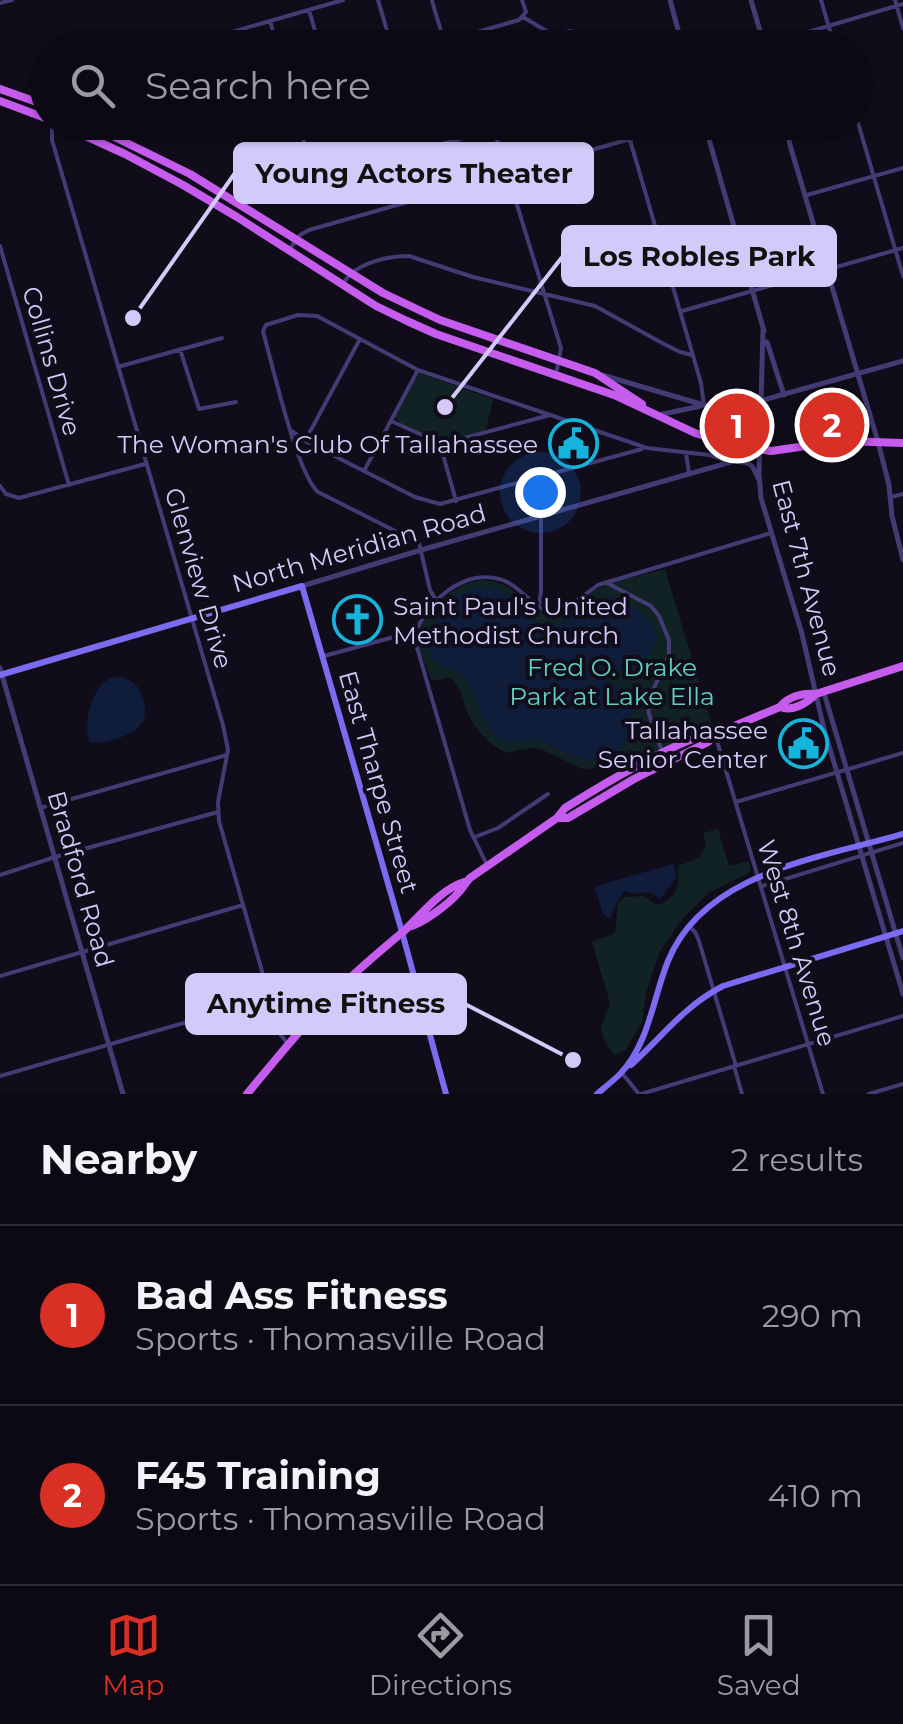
<!DOCTYPE html>
<meta charset="utf-8">
<style>
body{margin:0;font-family:Montserrat,sans-serif;background:#15121d;color:#f1f3f6}
.you{position:absolute;left:540px;top:492px;width:35px;height:35px;margin:-25px;border:8px solid #fff;border-radius:50%;background:#1a73e8;box-shadow:0 0 0 15px #1a73e833}
.badge{display:grid;place-items:center;width:65px;height:65px;border-radius:50%;background:#d93025;color:#fff;font-size:32px;font-weight:700}
.pin{position:absolute;translate:-50% -50%;border:5px solid #fff;box-shadow:0 2px 10px #0006}
.list{margin:0;padding:0;list-style:none}
h2{display:flex;justify-content:space-between;align-items:center;height:130px;margin:0;padding:0 40px;font-size:42px}
h2 small{font-size:32px;font-weight:400;color:#9a9aa0}
.list li{display:grid;grid-template-columns:65px 1fr auto;gap:30px;align-items:center;box-sizing:border-box;height:180px;padding:0 40px;border-top:2px solid #2c2a34}
.list b{display:block;font-size:38px;white-space:nowrap}
.list p{margin:0;font-size:32px;white-space:nowrap;color:#9a9aa0}
.list em{font-size:32px;font-style:normal;color:#9a9aa0}
.icon{flex:none;width:55px;height:55px;fill:none;stroke:currentColor;stroke-width:2;stroke-linecap:round;stroke-linejoin:round}
.map{position:relative;flex:none;width:903px;height:1094px;overflow:hidden}
.search{position:absolute;background:#0c0914;box-shadow:0 2px 8px #0004;left:30px;right:30px;top:30px;height:110px;display:flex;align-items:center;gap:25px;box-sizing:border-box;padding:0 35px;border-radius:55px;color:#9a9aa0;font-size:38px}
.sheet{height:490px;background:#0c0914}
nav{display:flex;justify-content:space-around;align-items:center;box-sizing:border-box;height:140px;border-top:2px solid #2c2a34;background:#0c0914;font-size:28px;color:#9a9aa0}
nav a{display:grid;justify-items:center;gap:5px}
nav .on{color:#d93025}
.map>svg:first-child{display:block}
.green{fill:#102223}
.water{fill:#0f1c3a}
.lines{fill:none;stroke-linecap:round;stroke-linejoin:round}
.minor{stroke:#433c74;stroke-width:4}
.tertiary{stroke:#433c74;stroke-width:5}
.secondary{stroke:#7b6bf0;stroke-width:6}
.primary{stroke:#c65cee;stroke-width:8}
.labels{text-anchor:middle;dominant-baseline:central;stroke-width:8;stroke-linejoin:round;paint-order:stroke}
.street-label{font-size:25px;fill:#d4cafa;stroke:#100c1a}
.poi-label{font-size:25px;fill:#d4cafa;stroke:#100c1a;text-anchor:end}
.park-label{font-size:25px;fill:#5fd1bf;stroke:#100c1a}
.leader{fill:none;stroke:#d4cafa;stroke-width:4}
.callout-dot{fill:#d4cafa;stroke:#100c1a;stroke-width:4}
.callout{fill:#d4cafa;stroke:#d4cafa;stroke-width:4}
.callout-label{font-size:28px;text-anchor:middle;font-weight:bold;fill:#111}
</style>
<div class="map">
<svg width="903" height="1094" viewBox="0 0 903 1094">
<rect width="100%" height="100%" fill="#100c1a"/>
<path class="green" d="M419,373L493,399L486,430L449,442H438L401,424L395,417Z
M665,569L712,725L624,767L582,769L541,749L530,748L506,753C490,745 475,730 467,712C461,696 464,690 449,677L432,681C427,668 418,651 418,637C419,611 461,579 485,580C517,581 536,621 559,616C574,613 584,595 597,589C618,579 643,575 665,569Z
M718,829L729,866L748,861L751,869L749,873L708,893L683,918L660,951L647,989L642,1022L626,1050L614,1055L604,1040L601,1027L610,1003L592,942L615,933L618,903L624,897L644,896L657,905C677,899 680,885 678,866L699,858L706,845L703,833Z"/>
<path class="water" d="M485,587C497,588 505,591 514,598C529,610 535,632 558,625C578,618 593,600 614,595C634,606 671,627 649,654C642,662 632,668 621,670C607,672 597,662 584,659L581,662C586,685 626,676 634,701C636,710 632,723 629,732C610,783 570,753 538,739C527,738 518,744 506,741C482,733 479,698 467,680C463,672 440,665 432,661C425,641 437,608 454,597C464,592 475,589 485,587Z
M122,677C126,678 133,682 136,685C143,692 149,714 142,723C132,737 106,743 90,743C83,727 90,692 106,681C111,677 115,678 122,677Z
M673,864L677,877L660,899L649,892L636,894L625,891L617,902L610,919L603,914L595,888L602,884Z"/>
<g class="lines">
<path class="minor" d="M378,0L392,48
M821,0L835,48
M895,0L903,28
M432,1L444,41
M0,3L12,0
M309,10L320,48
M523,17L553,35L563,39
M270,21L278,48
M562 39a8 8 0 1 1 16 0a8 8 0 1 1-16 0Z
M764,45L903,4
M176,48L343,0
M421,48L519,20L526,12L522,0
M856,116L903,276
M52,122V140L223,725L228,750L218,802L219,821L280,1034L288,1044
M300,122L312,182
M465,122L469,136
M494,130L561,348L556,374
M630,140L701,383L704,405
M807,195L903,168
M243,206L252,198L520,122
M0,246L69,485
M289,250L300,235L309,230L690,122
M344,282C356,263 387,256 409,256L473,277L595,306L664,344L680,352L692,355
M682,311L903,248
M180,349L199,409L236,402
M121,366L222,338
M391,421L442,444L550,415
M292,431L305,441L415,497L440,504L642,449
M305,441L360,339
M440,444L456,501
M686,453L689,473
M364,471L418,370
M0,486L6,494L19,498L145,464
M891,497L903,494
M607,583L651,606L659,616L669,640V655L648,701L649,714L663,754
M436,600L430,590L419,543L318,492C297,473 274,371 265,339L263,331L266,325L298,315L317,316L418,370L647,448L709,455L725,460L727,463
M539,607L541,591V517
M324,656L416,631
M715,734L823,1094
M736,802L903,753
M40,808L227,755
M475,837L498,828L548,794
M487,865L470,830L414,637C425,602 466,565 505,581C525,590 536,613 558,614L598,585L771,533
M0,875L55,857L218,812
M762,886L903,843
M689,926L695,932L699,941L736,1066
M0,976L243,905
M734,1066L742,1094
M622,1073L639,1094
M0,1076L270,998
M641,1094L903,1016
M869,1094L903,1084"/>
<path class="tertiary" d="M670,0L683,48
M751,0L765,48
M704,122L764,331
M786,122L790,145L878,442L889,485L892,516L903,560
M763,330L759,474L761,498L802,634L824,729L903,994
M767,342L784,395
M602,375L704,405L742,406L903,361
M658,415L701,406
M739,462C751,461 754,468 758,478
M302,586L421,550L731,462L757,450
M0,668L123,1094
M824,693L903,958"/>
<path class="secondary" d="M0,675L302,586L402,932L446,1094
M631,1065C663,1036 684,1006 723,986L903,931
M597,1094C604,1088 613,1081 620,1074C649,1044 653,998 668,961C704,872 821,858 903,834"/>
<path class="primary" d="M0,89L48,106
M0,101L48,119
M55,122L125,154L183,185L237,217L376,306L407,321L436,334L614,395L695,433L733,445L771,451L842,441L903,443
M84,122L190,174L383,293L440,320L595,373L642,404
M780,707C793,712 807,703 816,694
M558,818H568L634,779L708,742L715,734
M408,927C422,924 449,904 459,892C463,888 466,882 470,878L557,818L565,808C592,791 689,732 715,734L780,707C788,696 803,693 816,694L903,666
M247,1094C280,1054 313,1014 351,977C368,961 386,946 404,931C422,914 440,890 464,882"/>
</g>
<defs>
<symbol id="civic-ring" viewBox="-11 -11 22 22"><circle r="9.5" fill="#100c1a" stroke="#16b3da" stroke-width="1.5"/><path d="M-.6-6.5H3V-4.5H.6V-3L4-1V1h2V6H-6V1h2V-1L-.6-3ZM-1.2 2.5V6h2.4V2.5Z" fill="#16b3da"/></symbol>
<symbol id="church-ring" viewBox="-11 -11 22 22"><circle r="9.5" fill="#100c1a" stroke="#16b3da" stroke-width="1.5"/><path d="M-1.2-6h2.4v3.5h3.3v2.4h-3.3V6h-2.4V-.1h-3.3v-2.4h3.3Z" fill="#16b3da"/></symbol>
</defs>
<g fill-rule="evenodd">
<use href="#civic-ring" x="546" y="416" width="55" height="55"/>
<use href="#church-ring" x="330" y="592" width="55" height="55"/>
<use href="#civic-ring" x="776" y="716" width="55" height="55"/>
</g>
<g class="labels">
<g class="street-label">
<text transform="translate(52 361) rotate(74)">Collins Drive</text>
<text transform="translate(359 548) rotate(-16)">North Meridian Road</text>
<text transform="translate(199 578) rotate(74)">Glenview Drive</text>
<text transform="translate(807 578) rotate(75)">East 7th Avenue</text>
<text transform="translate(379 782) rotate(74)">East Tharpe Street</text>
<text transform="translate(81 879) rotate(74)">Bradford Road</text>
<text transform="translate(797 943) rotate(73)">West 8th Avenue</text>
</g>
<g class="poi-label">
<text x="538" y="444">The Woman's Club Of Tallahassee</text>
<text x="393" y="606" text-anchor="start">Saint Paul's United<tspan x="393" dy="29">Methodist Church</tspan></text>
<text x="768" y="730">Tallahassee<tspan x="768" dy="29">Senior Center</tspan></text>
</g>
<g class="park-label">
<text x="612" y="667">Fred O. Drake<tspan x="612" dy="29">Park at Lake Ella</tspan></text>
</g>
</g>
<path class="leader" d="M133 318L235 173M445 407L563 256M573 1060L465 1004"/>
<g class="callout-dot">
<circle cx="133" cy="318" r="10"/>
<circle cx="445" cy="407" r="10"/>
<circle cx="573" cy="1060" r="10"/>
</g>
<g class="callout">
<rect x="235" y="144" width="357" height="58" rx="10"/>
<rect x="563" y="227" width="272" height="58" rx="10"/>
<rect x="187" y="975" width="278" height="58" rx="10"/>
</g>
<g class="callout-label">
<text x="414" y="183">Young Actors Theater</text>
<text x="699" y="266">Los Robles Park</text>
<text x="326" y="1013">Anytime Fitness</text>
</g>
</svg>
<div class="you"></div>
<div class="pin badge" style="left:737px;top:426px">1</div>
<div class="pin badge" style="left:832px;top:425px">2</div>
<div class="search"><svg class="icon" aria-label="search" viewBox="0 0 24 24"><circle cx="10" cy="10" r="6"/><path d="M15 15l6 6"/></svg>Search here</div>
</div>
<section class="sheet">
<h2>Nearby<small>2 results</small></h2>
<ul class="list">
<li><span class="badge">1</span><div><b>Bad Ass Fitness</b><p>Sports · Thomasville Road</p></div><em>290 m</em></li>
<li><span class="badge">2</span><div><b>F45 Training</b><p>Sports · Thomasville Road</p></div><em>410 m</em></li>
</ul>
</section>
<nav>
<a class="on"><svg class="icon" aria-label="map" viewBox="0 0 24 24"><path d="M3 6l6-2 6 2 6-2v14l-6 2-6-2-6 2zM9 4v14M15 6v14"/></svg>Map</a>
<a><svg class="icon" aria-label="directions" viewBox="0 0 24 24"><path d="M12 3l9 9-9 9-9-9zM9 14v-3h6M13 9l2 2-2 2"/></svg>Directions</a>
<a><svg class="icon" aria-label="saved" viewBox="0 0 24 24"><path d="M7 4h10v16l-5-4-5 4z"/></svg>Saved</a>
</nav>
